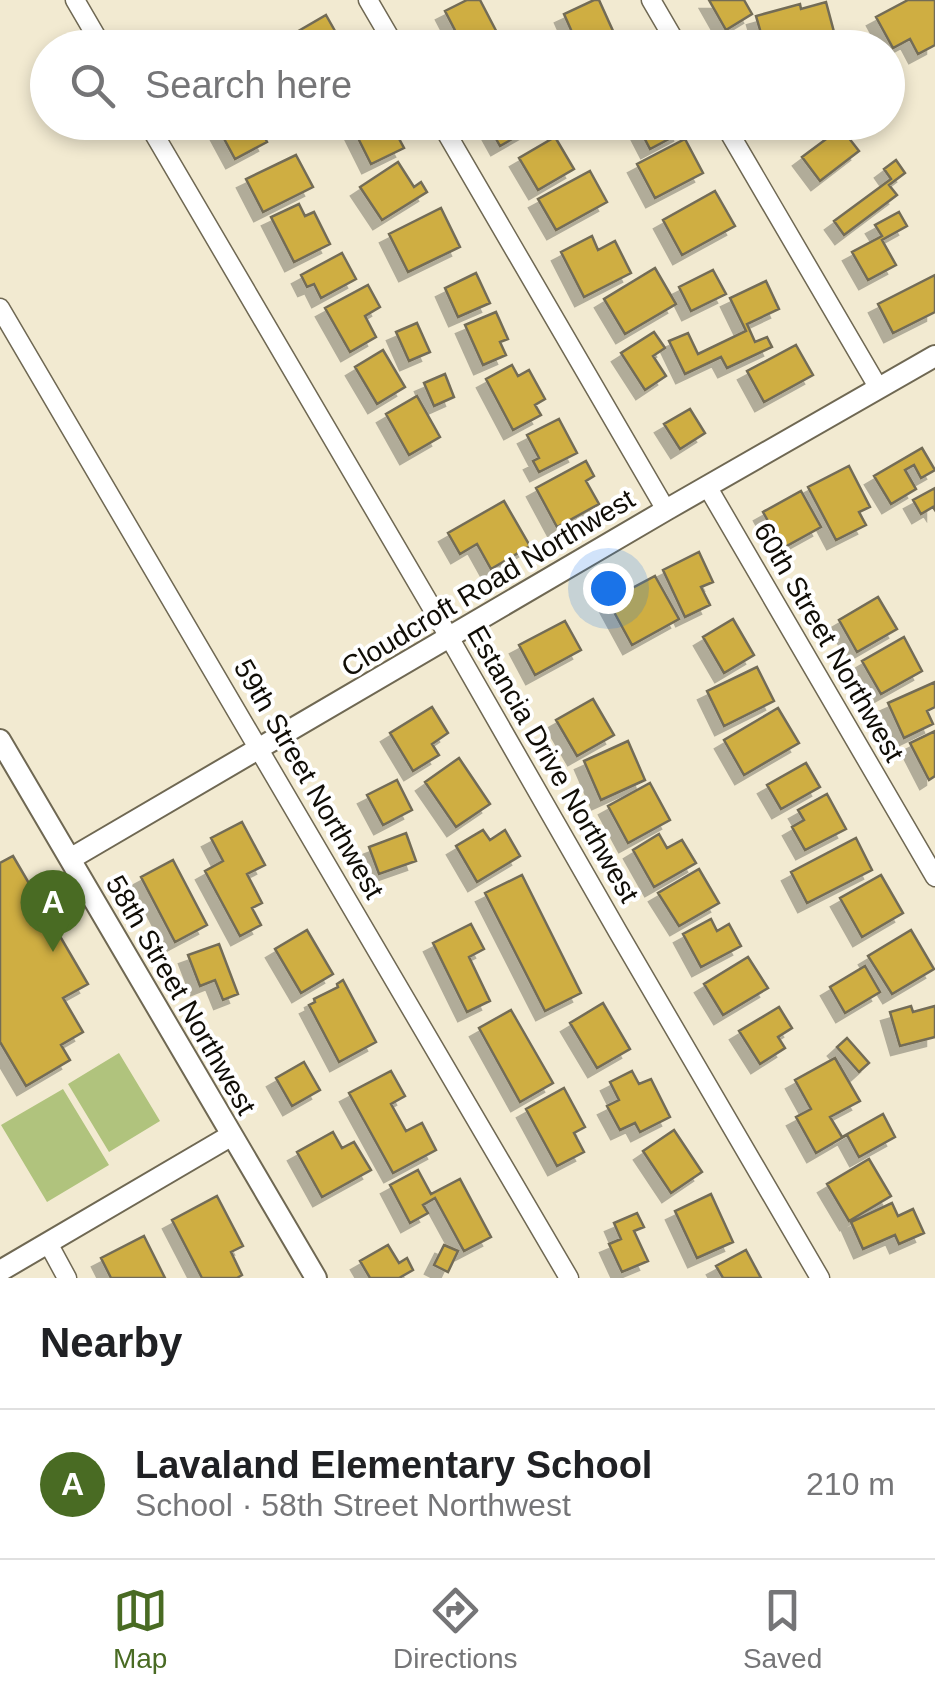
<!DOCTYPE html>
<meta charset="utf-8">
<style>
body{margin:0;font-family:Helvetica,sans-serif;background:#f2f2f2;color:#202124}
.you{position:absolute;left:608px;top:588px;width:35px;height:35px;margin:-25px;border:8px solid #fff;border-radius:50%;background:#1a73e8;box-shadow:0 0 0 15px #1a73e833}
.badge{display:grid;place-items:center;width:65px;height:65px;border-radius:50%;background:#496b23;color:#fff;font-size:32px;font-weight:700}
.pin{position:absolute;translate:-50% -82px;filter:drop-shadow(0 2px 5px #0008)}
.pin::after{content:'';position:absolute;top:52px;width:35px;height:30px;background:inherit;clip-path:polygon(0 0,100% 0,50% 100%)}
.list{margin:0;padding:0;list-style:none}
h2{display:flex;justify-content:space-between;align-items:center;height:130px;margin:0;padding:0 40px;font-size:42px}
h2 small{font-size:32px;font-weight:400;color:#757577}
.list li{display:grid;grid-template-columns:65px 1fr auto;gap:30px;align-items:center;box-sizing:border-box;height:150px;padding:0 40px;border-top:2px solid #e0e0e0}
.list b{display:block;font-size:38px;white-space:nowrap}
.list p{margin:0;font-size:32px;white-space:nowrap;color:#757577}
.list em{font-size:32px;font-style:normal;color:#757577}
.icon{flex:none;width:55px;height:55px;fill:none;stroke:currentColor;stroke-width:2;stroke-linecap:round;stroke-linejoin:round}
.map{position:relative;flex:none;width:935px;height:1278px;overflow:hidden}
.search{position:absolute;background:#fff;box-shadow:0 5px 15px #0003;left:30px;right:30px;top:30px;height:110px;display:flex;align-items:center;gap:25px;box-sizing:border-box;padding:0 35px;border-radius:55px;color:#757577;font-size:38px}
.sheet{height:280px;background:#fff}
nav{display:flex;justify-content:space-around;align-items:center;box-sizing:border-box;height:140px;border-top:2px solid #e0e0e0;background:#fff;font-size:28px;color:#757577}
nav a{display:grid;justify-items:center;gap:5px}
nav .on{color:#496b23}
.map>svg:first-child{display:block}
.green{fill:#b0c37d}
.building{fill:#cfae43;stroke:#736c57;stroke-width:2.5;filter:url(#shadow)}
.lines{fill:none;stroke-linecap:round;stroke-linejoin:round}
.minor-casing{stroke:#6f6853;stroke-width:21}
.tertiary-casing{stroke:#6f6853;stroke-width:24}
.minor{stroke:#fff;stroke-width:18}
.tertiary{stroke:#fff;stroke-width:20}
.labels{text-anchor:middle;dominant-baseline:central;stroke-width:8;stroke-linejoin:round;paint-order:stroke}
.street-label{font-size:28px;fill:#100d06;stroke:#fff}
</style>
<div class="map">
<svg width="935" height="1278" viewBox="0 0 935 1278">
<defs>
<filter id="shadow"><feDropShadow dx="-9" dy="9" stdDeviation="0" flood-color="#0004"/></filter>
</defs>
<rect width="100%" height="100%" fill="#f2ead1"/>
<path class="green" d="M119,1053L160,1121L109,1152L68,1084Z
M63,1089L109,1165L47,1202L1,1125Z"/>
<path class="building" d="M467,0H480L504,46L449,48L448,46L460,40L445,11Z
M594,0H599L618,42L606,48H579L564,14Z
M709,0H744L752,14L726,30Z
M908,0H935V45L918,54L910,39L893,48L876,17Z
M826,2L834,32L820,36L819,33L765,47L756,16L800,4L801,9Z
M326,15L344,47L287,48L283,40Z
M215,122H257L267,142L235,159Z
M364,122H383L391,138L397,135L404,148L371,164L353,128Z
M500,122H542L500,146L490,128Z
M636,122H677L682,132L650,149Z
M841,128L859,151L820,181L802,157Z
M555,137L574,169L538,190L519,158Z
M685,139L703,173L655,198L637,164Z
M296,155L313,187L263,212L246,179Z
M896,160L905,173L889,185L897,195L844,235L834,221L891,179L884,169Z
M398,162L414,187L421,182L427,192L382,220L360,187Z
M590,171L607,202L556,230L538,199Z
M715,191L735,226L682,255L663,220Z
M299,204L305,216L314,212L330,244L294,262L271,217Z
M441,208L460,247L408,272L389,234Z
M899,212L907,226L882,240L896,265L868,280L852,252L882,236L875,225Z
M592,236L598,250L615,241L631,273L584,297L561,252Z
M342,253L356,279L321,298L314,284L307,287L301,275Z
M655,268L676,304L625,334L604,299Z
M713,270L726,294L691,311L679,287Z
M476,273L490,303L458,317L445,288Z
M935,275V312L893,333L878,304Z
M766,281L779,309L747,324L755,342L767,337L772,347L727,368L721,357L685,374L669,341L688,333L698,354L746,331L730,298Z
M368,285L380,307L365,316L376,337L350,352L325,308Z
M496,312L508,339L500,342L506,355L483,365L465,325Z
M417,323L430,352L409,361L396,332Z
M654,332L665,348L653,356L666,376L645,390L621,353Z
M796,345L813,375L764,402L747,371Z
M383,350L405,387L377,404L355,367Z
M512,365L518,376L529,370L545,399L535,405L541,415L513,430L486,379Z
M445,374L454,397L434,406L424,383Z
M417,396L440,437L409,455L386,414Z
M690,409L705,433L680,449L664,424Z
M559,419L577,453L539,472L533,461L539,458L527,435Z
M922,448L935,470L921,478L914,465L905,470L916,489L891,504L874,476Z
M586,461L594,476L586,481L599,504L557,527L536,488Z
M849,466L870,507L859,512L866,525L836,540L808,487Z
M935,488V510L933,507L921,514L913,500Z
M801,491L821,527L783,548L763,512Z
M504,501L530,546L491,569L477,544L460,554L448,533Z
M699,552L713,582L701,587L710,605L685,617L663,570Z
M655,576L679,619L632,645L608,601Z
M878,597L897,629L857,652L839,620Z
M733,619L754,655L724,673L703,637Z
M565,621L581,650L535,675L519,645Z
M904,637L922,671L881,694L862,661Z
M757,667L774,701L724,726L707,691Z
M935,682V707L927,711L933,724L904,738L888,703Z
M593,699L614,735L577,756L556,720Z
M432,707L448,733L432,744L439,755L413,771L390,733Z
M778,708L799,743L744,775L724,740Z
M935,731V776L929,780L910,743Z
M628,741L645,780L601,800L584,761Z
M459,758L490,804L456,827L425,782Z
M806,763L820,787L781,809L767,785Z
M397,780L412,810L383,825L367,795Z
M650,783L670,820L628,843L608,806Z
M827,794L846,829L805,850L792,827L804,820L798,810Z
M242,822L265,865L247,874L262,903L252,908L261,925L240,936L205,871L223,861L211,838Z
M483,830L490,840L505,830L520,856L477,882L456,846Z
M406,833L416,861L379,874L369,847Z
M659,834L667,848L682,840L696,863L654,887L633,850Z
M856,838L872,870L807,903L791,872Z
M13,856L88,984L63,998L83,1032L61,1045L70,1060L26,1086L0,1042V863Z
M173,860L207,925L175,942L141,877Z
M699,869L719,903L679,926L658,893Z
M522,875L581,993L545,1011L485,893Z
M881,875L903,913L862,937L840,898Z
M711,919L717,931L729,924L741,946L701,967L683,934Z
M471,924L484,949L469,957L490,1001L467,1012L433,943Z
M307,930L333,974L301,993L275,949Z
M911,930L934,969L892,994L868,956Z
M219,944L238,994L223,1000L215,980L200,986L188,955Z
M748,957L768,988L723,1015L704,984Z
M865,966L880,992L845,1013L830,987Z
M343,980L376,1042L339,1062L309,1005L315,1002L314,999L338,987L337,984Z
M603,1003L630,1049L597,1068L570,1023Z
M911,1006L913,1012L935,1006V1037L900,1046L890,1012Z
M779,1007L792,1028L778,1037L785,1048L760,1064L739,1031Z
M511,1010L553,1083L520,1102L479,1028Z
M847,1038L869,1063L859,1072L837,1047Z
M835,1058L860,1101L830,1117L842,1137L883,1114L895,1137L859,1157L847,1135L816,1153L796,1117L811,1109L795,1080Z
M304,1062L320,1090L292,1106L276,1078Z
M391,1071L405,1096L391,1104L406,1131L422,1123L436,1150L393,1173L349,1093Z
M632,1071L639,1084L651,1079L670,1117L640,1132L635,1123L620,1130L607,1106L619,1100L610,1082Z
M564,1088L585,1127L574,1133L584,1152L557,1166L526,1109Z
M674,1130L702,1172L671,1193L643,1151Z
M333,1132L342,1148L354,1142L371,1170L322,1197L297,1152Z
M869,1159L891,1196L849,1221L827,1184Z
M418,1170L431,1194L460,1179L491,1237L464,1251L435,1198L423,1205L428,1213L410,1223L390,1185Z
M711,1194L733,1242L697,1258L675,1211Z
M217,1196L243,1246L231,1252L242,1275L237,1278H202L172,1220Z
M892,1203L898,1216L913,1209L924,1233L899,1244L895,1235L863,1249L851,1222Z
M637,1213L644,1227L634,1231L648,1261L622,1272L609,1244L621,1239L614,1223Z
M144,1236L165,1278H111L101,1258Z
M388,1245L399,1263L407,1258L413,1270L399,1278H370L360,1261Z
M444,1245L458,1251L448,1272L434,1265Z
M746,1250L761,1278H723L716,1266Z"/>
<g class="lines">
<defs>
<path id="minor" d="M75,0L103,48
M368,0L396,48
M651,0L679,48
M147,122L449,637L618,932L820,1278
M440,122L666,510
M723,122L878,387
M0,308L569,1278
M707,486L935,877
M48,1243L67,1278"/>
<path id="tertiary" d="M0,740L316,1278
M70,859L666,510L935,356
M0,1271L232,1135"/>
</defs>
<use href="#minor" class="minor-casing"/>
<use href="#tertiary" class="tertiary-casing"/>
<use href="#minor" class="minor"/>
<use href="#tertiary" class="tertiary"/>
</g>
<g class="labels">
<g class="street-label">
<text transform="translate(488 583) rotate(-31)">Cloudcroft Road Northwest</text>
<text transform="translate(829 642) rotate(60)">60th Street Northwest</text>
<text transform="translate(553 764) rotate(60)">Estancia Drive Northwest</text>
<text transform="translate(309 779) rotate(60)">59th Street Northwest</text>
<text transform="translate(181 995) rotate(60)">58th Street Northwest</text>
</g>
</g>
</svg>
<div class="you"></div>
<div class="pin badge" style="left:53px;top:952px">A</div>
<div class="search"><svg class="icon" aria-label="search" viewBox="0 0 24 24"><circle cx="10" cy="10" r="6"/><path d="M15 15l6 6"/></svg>Search here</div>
</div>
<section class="sheet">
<h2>Nearby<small></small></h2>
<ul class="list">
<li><span class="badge">A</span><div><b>Lavaland Elementary School</b><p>School · 58th Street Northwest</p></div><em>210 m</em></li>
</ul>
</section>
<nav>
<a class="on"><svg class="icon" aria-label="map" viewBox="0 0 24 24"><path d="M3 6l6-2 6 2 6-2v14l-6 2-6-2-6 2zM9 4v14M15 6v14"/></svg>Map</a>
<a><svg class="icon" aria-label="directions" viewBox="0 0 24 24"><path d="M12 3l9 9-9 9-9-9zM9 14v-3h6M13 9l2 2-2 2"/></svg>Directions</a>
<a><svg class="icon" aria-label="saved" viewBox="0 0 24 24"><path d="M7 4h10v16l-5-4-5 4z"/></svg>Saved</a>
</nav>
